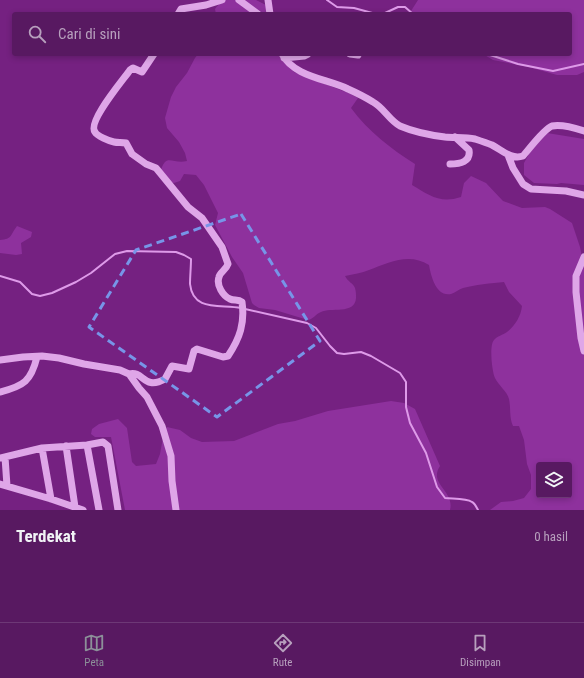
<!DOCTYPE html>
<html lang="id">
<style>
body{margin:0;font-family:"Roboto Condensed",sans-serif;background:#61266a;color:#f1f3f6}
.controls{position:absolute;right:12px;bottom:12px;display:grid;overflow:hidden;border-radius:4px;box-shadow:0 2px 6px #0003}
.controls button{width:36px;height:36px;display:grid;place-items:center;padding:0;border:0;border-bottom:1px solid #6d3876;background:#581961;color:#f1f3f6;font:20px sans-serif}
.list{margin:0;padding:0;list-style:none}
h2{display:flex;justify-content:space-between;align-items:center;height:52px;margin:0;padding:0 16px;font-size:17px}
h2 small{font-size:13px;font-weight:400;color:#b7a0bd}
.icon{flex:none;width:22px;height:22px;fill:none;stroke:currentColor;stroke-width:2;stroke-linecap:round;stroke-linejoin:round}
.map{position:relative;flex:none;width:584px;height:510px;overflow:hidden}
.search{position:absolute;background:#581961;box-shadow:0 2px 6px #0003;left:12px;right:12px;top:12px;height:44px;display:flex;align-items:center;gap:10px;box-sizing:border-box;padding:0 14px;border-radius:4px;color:#b7a0bd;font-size:15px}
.sheet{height:112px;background:#581961}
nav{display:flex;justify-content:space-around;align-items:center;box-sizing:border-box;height:56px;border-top:1px solid #6d3876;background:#581961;font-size:11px;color:#b7a0bd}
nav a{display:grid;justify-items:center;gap:2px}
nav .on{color:#8c9099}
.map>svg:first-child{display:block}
.green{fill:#8e319d;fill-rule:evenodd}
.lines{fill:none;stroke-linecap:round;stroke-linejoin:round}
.stream{stroke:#de9ae9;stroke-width:2}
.minor{stroke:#dfa6e8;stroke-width:7}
.marked{fill:none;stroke:#7795e8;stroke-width:3;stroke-dasharray:8 5;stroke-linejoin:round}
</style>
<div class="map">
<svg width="584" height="510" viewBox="0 0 584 510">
<rect width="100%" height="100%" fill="#752181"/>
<path class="green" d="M222,0H256L266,5L268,14H216L215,9Z
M418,0H584V72L577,75H557L529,67L493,60L483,54H570V14H413L411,11Z
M198,54H280L294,72L351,94L358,98L351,108C369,132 390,148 415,164L412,185C429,195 440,204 461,197L464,183L471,176L486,183L503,201L522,208L545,207L550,209L572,223L580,247L584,266V510H490L501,502L513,501L524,498L531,489V475L527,464L524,440L519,426H513C509,417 511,408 509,399C507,391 498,385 495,378C492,372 489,345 494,340C497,336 503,335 507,332C515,326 521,316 522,306L509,292L504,282C492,283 474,285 463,288C459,289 455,293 451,294C436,297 431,276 429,265C409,252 388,263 369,270C362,273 353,274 345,276C348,282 353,283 355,288C356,291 356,295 356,298C355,315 330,307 321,312C315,314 314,319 308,320L275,310L259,308L254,305L252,303L243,273L232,257L215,225L218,213L204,185L196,175L184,174L180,181L174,183L165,181L160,173C166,151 172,165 187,161L185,153L179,142L167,128L165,118L171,97L176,87L187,73L195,58ZM539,465H569V495H539Z
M547,133L584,139V185L561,183L557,184L534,183L524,175V163L530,152Z
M17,226L32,232L31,237L21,243L22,254L16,255L0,253V240C13,239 10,235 17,226Z
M391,401L404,403L415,409L440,466C428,484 455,491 450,510H125L111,437H95L91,434L92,429L99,424L118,419L127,428L132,462L136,466L156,464L160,454L164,432L167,427L180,430L191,438L202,442L234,441L278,424L295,421L328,411Z"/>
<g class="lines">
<path class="stream" d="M327,0L337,7L354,8L376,14L385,13L398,7H405L413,14
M487,54L518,64L553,71L584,64
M0,276L20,282L32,294L40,296L52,293L76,282L91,273L115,254L127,251L176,252L184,255L191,259C191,267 190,276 190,284C193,312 220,304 241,308
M245,309L307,323L316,328L330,346L337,353L344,354L361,352L371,356L400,373L406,382V407L410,423L426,453L437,487L445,498C452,499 466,498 472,502C474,503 477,508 478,510"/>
<path class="minor" d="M239,0L258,14
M268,0L270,14
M178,14L181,9L206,5L222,0
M282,54C294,77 328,79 348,89C357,93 365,97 373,102C384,108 389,120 400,126C414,132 429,135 445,137C455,138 465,137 475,139C481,141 487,143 492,145C502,150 511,160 523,156C530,148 544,129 552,126C562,124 575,128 584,131
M350,54L358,55
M284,58L304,56L308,54
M508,155L513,168L523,184L531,189L566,191L584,195
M450,164C460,164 471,162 469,150L455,137
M584,257L576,276V292L581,338L584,351
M0,360L23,357L42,356L59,358L84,364L120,370L129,374L139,388L147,397L162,426L171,456L172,481L176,510
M129,374C144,370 143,391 165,379L172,366L189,369L194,351L197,349L223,357L228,356C240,338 245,323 242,302C238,299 234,301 230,299C223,296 216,285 219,277C220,272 226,270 228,264L222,247L202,218L188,207L156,168L146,164L132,154L126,143C122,142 118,143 114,142C109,141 97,136 95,132C87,122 124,79 130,70L133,68L142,72L154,54
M0,392C24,386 31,381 37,357
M87,445L99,510
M66,446L75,507
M5,457L7,486
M0,458L42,448
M0,484L51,499L83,510
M51,499L42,448L87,445L103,442L108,446L118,510"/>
</g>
<path class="marked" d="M241,214L320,341L217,417L89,327L136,250Z"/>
</svg>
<div class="controls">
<button><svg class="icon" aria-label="layers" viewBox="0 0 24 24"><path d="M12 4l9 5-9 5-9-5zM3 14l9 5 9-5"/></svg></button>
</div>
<div class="search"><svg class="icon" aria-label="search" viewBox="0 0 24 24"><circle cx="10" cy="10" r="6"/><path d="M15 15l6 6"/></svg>Cari di sini</div>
</div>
<section class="sheet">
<h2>Terdekat<small>0 hasil</small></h2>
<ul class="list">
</ul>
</section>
<nav>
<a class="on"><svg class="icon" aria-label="map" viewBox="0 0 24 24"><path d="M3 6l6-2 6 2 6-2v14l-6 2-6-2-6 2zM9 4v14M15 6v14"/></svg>Peta</a>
<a><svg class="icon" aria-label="directions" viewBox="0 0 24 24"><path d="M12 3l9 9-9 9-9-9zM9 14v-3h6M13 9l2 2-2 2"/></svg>Rute</a>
<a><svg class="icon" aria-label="saved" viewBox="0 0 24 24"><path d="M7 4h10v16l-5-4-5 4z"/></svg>Disimpan</a>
</nav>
